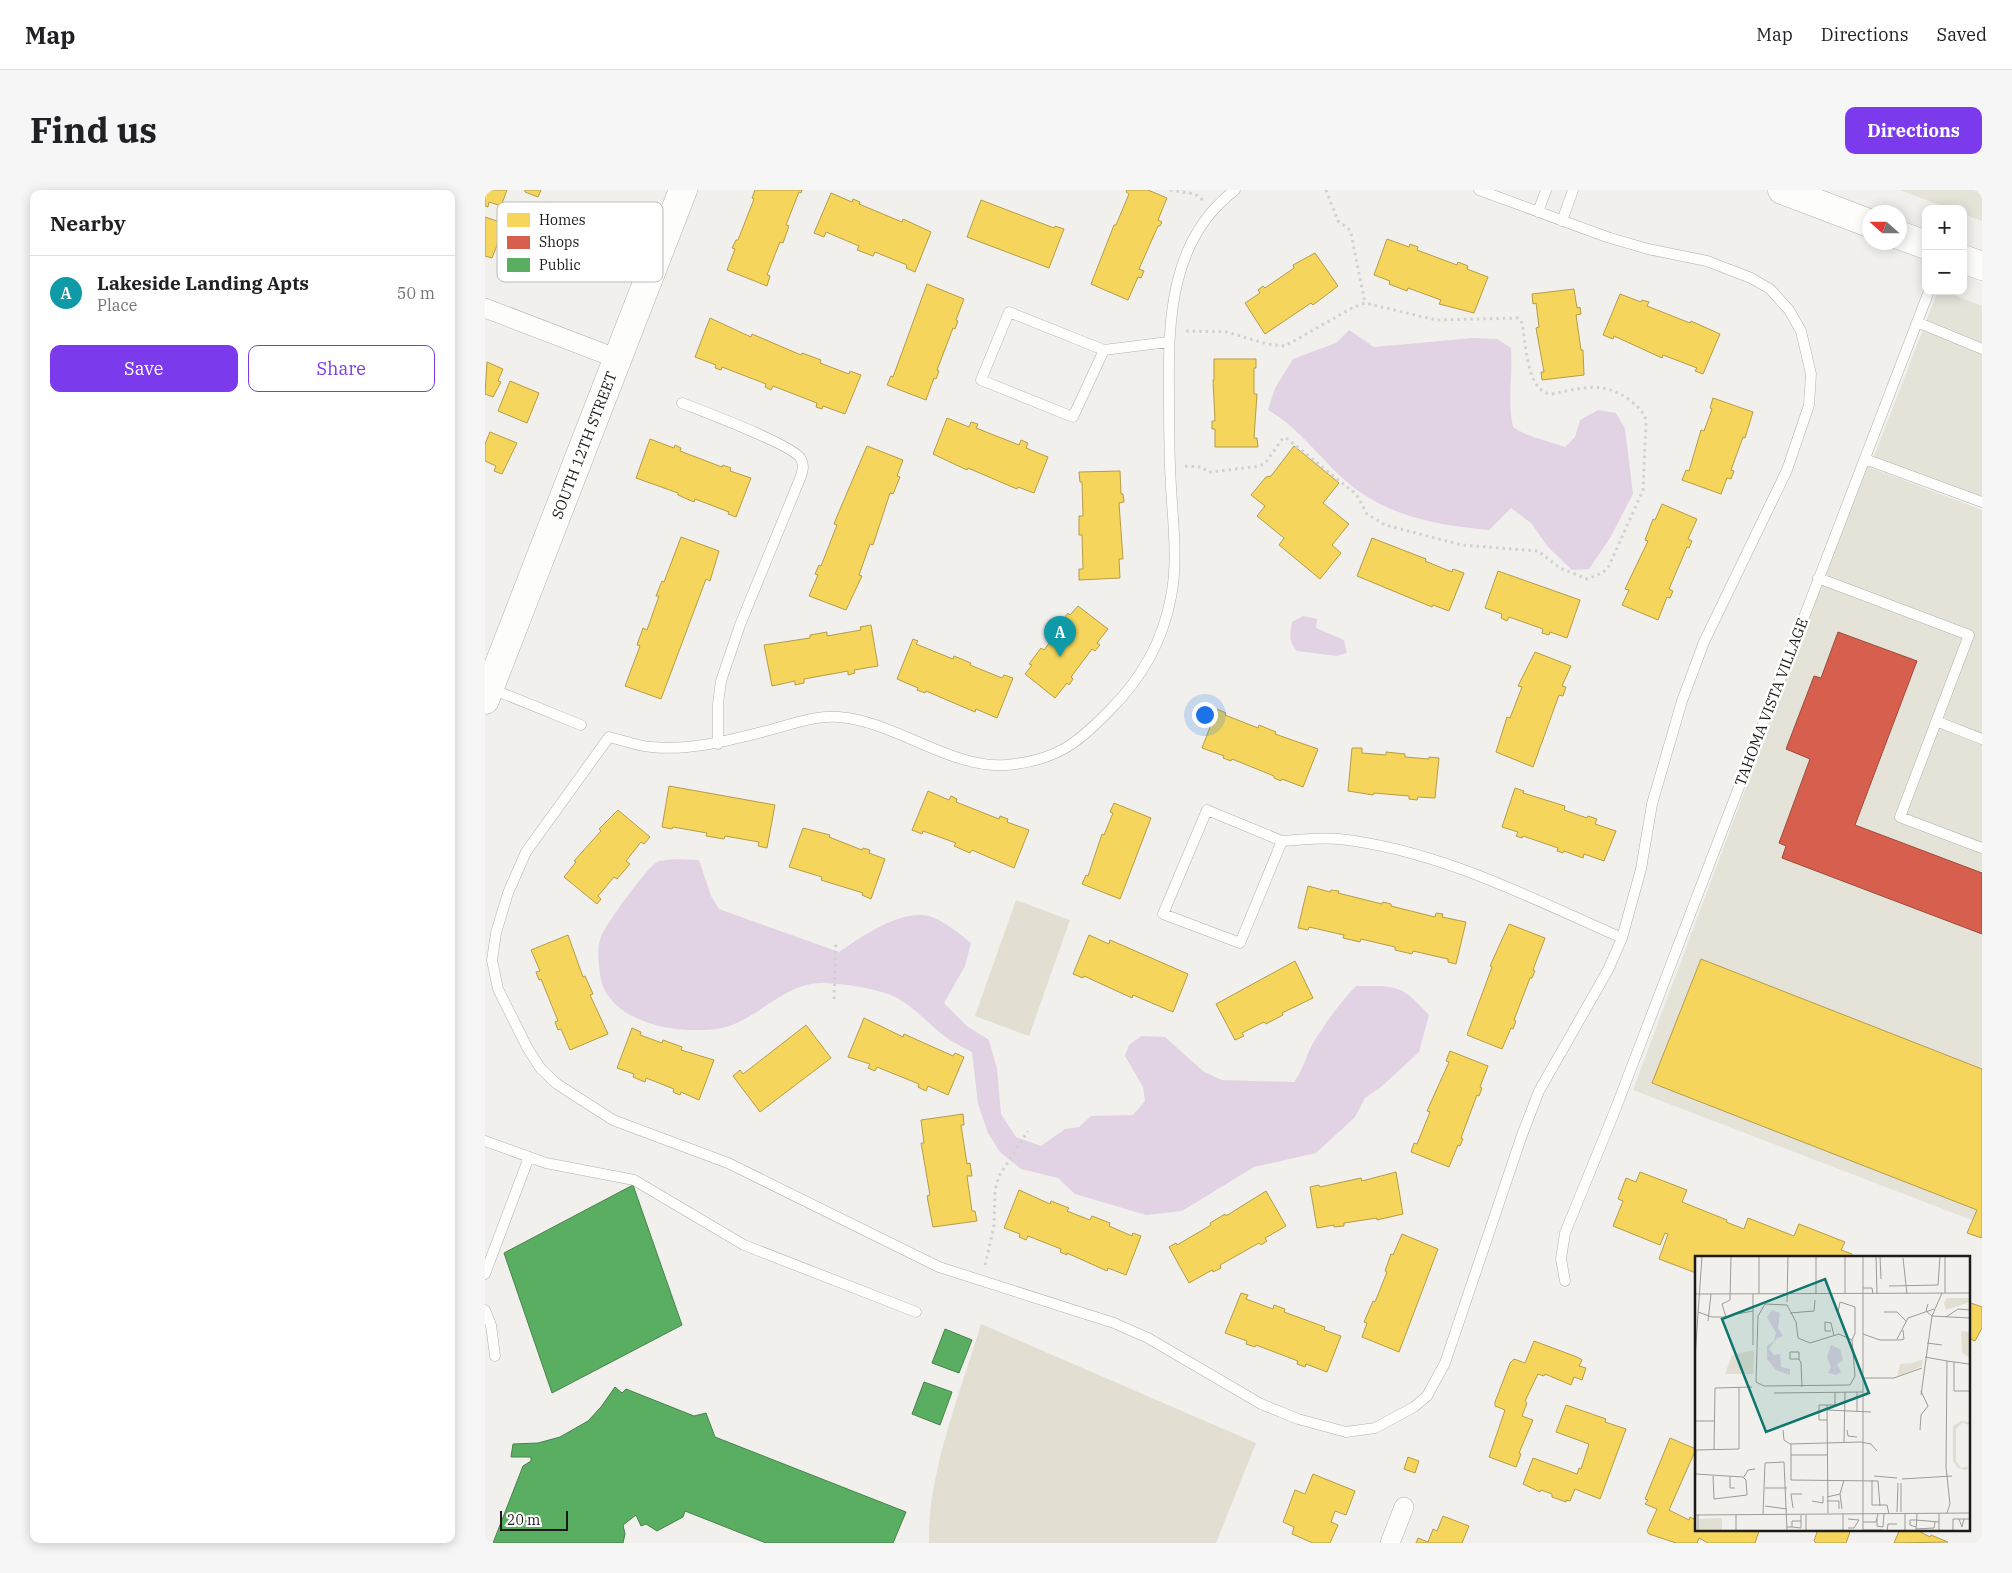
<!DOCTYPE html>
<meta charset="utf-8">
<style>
body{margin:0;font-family:"IBM Plex Serif",serif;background:#f6f6f6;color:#202124}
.controls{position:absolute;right:15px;top:15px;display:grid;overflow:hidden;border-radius:10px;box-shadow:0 2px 12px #0003}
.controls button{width:45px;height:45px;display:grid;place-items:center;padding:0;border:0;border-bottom:1px solid #e0e0e0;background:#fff;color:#202124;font:25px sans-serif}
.compass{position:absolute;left:1377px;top:15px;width:45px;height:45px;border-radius:50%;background:#fff;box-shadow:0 2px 12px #0003;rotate:291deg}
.scale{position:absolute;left:15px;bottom:12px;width:68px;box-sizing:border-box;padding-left:5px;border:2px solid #1c1b19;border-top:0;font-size:14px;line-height:18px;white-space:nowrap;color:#1c1b19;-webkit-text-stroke:4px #fff;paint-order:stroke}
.you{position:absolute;left:719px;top:524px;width:18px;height:18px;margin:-12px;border:4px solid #fff;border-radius:50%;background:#1a73e8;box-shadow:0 0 0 8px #1a73e833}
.badge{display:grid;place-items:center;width:32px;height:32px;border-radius:50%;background:#7c3aed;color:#fff;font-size:16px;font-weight:700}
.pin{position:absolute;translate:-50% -41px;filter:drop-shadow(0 1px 2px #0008)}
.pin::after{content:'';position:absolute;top:26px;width:18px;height:15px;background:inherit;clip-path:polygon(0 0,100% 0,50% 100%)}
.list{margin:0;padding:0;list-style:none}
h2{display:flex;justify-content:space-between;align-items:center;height:65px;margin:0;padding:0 20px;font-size:21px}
h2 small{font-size:16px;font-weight:400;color:#757577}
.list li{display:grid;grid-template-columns:32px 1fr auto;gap:15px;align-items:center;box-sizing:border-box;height:75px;padding:0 20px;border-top:1px solid #e0e0e0}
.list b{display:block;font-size:19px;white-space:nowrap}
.list p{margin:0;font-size:16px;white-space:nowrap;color:#757577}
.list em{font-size:16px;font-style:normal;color:#757577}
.actions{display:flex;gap:10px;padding:15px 20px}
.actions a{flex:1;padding:11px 0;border:1px solid #7c3aed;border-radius:10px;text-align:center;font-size:18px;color:#7c3aed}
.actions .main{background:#7c3aed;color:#fff}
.map{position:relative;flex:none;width:1497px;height:1353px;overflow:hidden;border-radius:10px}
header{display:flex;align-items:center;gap:30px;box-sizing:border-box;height:70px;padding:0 25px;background:#fff;border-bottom:1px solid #e0e0e0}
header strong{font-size:24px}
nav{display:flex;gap:28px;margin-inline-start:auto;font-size:18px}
.intro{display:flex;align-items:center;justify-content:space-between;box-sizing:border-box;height:120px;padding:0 30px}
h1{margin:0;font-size:35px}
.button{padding:12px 22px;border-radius:10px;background:#7c3aed;color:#fff;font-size:18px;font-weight:700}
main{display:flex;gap:30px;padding:0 30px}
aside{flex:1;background:#fff;border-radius:10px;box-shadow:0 2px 12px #0003}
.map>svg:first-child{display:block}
.built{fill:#e5e2d8}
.green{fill:#e2ded2}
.water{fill:#e1d3e4}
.homes{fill:#f6d55c;stroke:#b59d48}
.shops{fill:#d6604d;stroke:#9e4b3d}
.public{fill:#5aae61;stroke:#47824b}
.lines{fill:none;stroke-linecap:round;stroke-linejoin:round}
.service-casing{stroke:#b2b1ae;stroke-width:11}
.minor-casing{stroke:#b2b1ae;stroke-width:20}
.secondary-casing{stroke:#b2b1ae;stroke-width:29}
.path{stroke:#d1d1d0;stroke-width:3;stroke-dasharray:2.5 4;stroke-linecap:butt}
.service{stroke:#fdfdfc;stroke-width:10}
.minor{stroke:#fdfdfc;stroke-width:19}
.secondary{stroke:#fdfdfc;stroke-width:28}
.labels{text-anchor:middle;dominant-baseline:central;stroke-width:5;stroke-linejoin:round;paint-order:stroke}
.street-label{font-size:15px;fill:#1c1b19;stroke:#fff}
.inset-road{fill:none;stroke:#9c9b98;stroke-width:1}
.view{fill:#0f766e;fill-opacity:0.15;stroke:#0f766e;stroke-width:2.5}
.inset-edge{fill:none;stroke:#1c1b19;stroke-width:2.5}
.key{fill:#fff;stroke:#bbbbba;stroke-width:1}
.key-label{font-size:14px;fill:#1c1b19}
</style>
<header>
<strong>Map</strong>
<nav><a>Map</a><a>Directions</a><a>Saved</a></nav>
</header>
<div class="intro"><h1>Find us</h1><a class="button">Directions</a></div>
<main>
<aside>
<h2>Nearby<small></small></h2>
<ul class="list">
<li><span class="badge" style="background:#0f9aa8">A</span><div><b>Lakeside Landing Apts</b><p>Place</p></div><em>50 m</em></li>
</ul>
<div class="actions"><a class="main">Save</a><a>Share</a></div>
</aside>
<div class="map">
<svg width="1497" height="1353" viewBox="0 0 1497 1353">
<rect width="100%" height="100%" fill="#f1f0ec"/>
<path class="built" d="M1415,0H1497V31L1478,24V19H1465Z
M1453,101H1459L1497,116V311L1388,269Z
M1381,276L1497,320V1034L1148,900Z"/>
<path class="green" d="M531,710L585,730L544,846L490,826Z
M496,1134L771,1253L731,1353H444C442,1284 476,1201 496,1134Z"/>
<path class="water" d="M864,140L889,157L988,148L1012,149L1026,158C1028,185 1022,210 1028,237C1044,248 1062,250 1080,257L1090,247L1095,230L1113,220L1131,223L1140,239L1148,304L1125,348L1104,379L1087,380L1063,357L1046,333L1026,318L1004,340C952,335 903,327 862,292C835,269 815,238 783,220L790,198L808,169L851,153Z
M818,426L832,429L831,438L859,450L862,463L852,466L812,461C803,451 805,445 807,432Z
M190,669L214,670L226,706L234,719L354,762C374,748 410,723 437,725C452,725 474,743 486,753L480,776L459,813L483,837L504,850L512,879L516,924L531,947L556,956L580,939L594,937L606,926L648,925L660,911L658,897L640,866L644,855L656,846L680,847L719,882L737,890L809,892C818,880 821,866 828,853C840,834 855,812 871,796C912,796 916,794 944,825L934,862L896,897L880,908L870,927L831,963L769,977L697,1021L661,1025L590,1004L573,988L536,979L515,962L503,943L493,914L487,862C477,857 467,852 458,845C439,830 423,810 400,803C381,797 359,794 340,793C300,791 273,830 237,838C197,846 121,834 115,784C111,752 113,748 131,722C137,713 165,675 172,672C177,670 185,670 190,669Z"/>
<path class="homes" d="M0,0H22L16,16L4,12L3,17L0,16Z
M40,0H56L53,7L40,2Z
M270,0H317L316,3L314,2L301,35L304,36L298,53L295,52L282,85L285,86L282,96L242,80L250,59L247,58L251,50H253L269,9L267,8Z
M642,0H663L682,8L673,30L677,32L675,36H673L654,79L659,81L656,88L653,87L643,110L606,94L629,35H631L644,4L641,2Z
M346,3L367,12L368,9L375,12L374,14L417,32L418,29L446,42L430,82L421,78L422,75L390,62L388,66L372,60L374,56L341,42L339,47L329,43Z
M496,10L569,38L570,36L579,39L564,78L482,47Z
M63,12L83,20L73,46L53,38L60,21L56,19L58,15L62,16Z
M0,27L18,33L16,37L19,38L7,68L0,66Z
M902,49L924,57L925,54L933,57L932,60L972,75L973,72L983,76L982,79L1003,87L989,123L954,114L956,110L923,98L922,101L904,94L905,91L889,85Z
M830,63L853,96L828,115L826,113L780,144L760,113L775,103L773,100L778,96L780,98L809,78L808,75Z
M442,94L479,109L471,130L473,131L470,139L468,138L452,180L454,181L451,189L449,188L441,210L402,195L406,186L408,187Z
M1089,99L1092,118L1095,117L1096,124L1091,125L1096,160H1098L1099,185L1057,190L1056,182H1059L1051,138L1054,137L1051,113L1048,114L1047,104Z
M1135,104L1156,112L1157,110L1164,112L1162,116L1205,133L1206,131L1235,144L1218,184L1210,181L1212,178L1178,165L1177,168L1129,146L1128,149L1118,145Z
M225,128L266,147L267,144L316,165L317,163L336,170L335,173L364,184L365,181L376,185L360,224L338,216L337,219L331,217L332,213L288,196L286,200L280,197L281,194L237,177L236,180L230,178L231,175L210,167Z
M729,169H771V178H769V204H772L769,248H772L773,257H730V239H727V231H730L728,190H729Z
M2,172L18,179L13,191L16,192L8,207L0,204Z
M25,191L54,203L42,233L13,221Z
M1228,208L1268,222L1260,248L1258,247L1246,280L1249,281L1246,289L1242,288L1236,304L1197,290L1201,280L1204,281L1216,240L1219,241L1227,219L1225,218Z
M462,228L484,237L486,232L493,234L491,238L534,255L536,250L543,253L541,258L563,267L549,303L533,297L532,299L483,278L482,280L448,264Z
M5,242L32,253L17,284L9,281L11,276L0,271V254Z
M165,249L189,258L190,255L196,258L195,261L237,277L238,275L246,278L245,281L266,288L251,327L243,324L244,322L210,309L209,312L193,305V303L151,288Z
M382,256L418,270L412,286L415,287L408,304L405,303L388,355L385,354L374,385L377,386L361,420L324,406L333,385L330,384L334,375L336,376L352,335L349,334L353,324Z
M809,256L854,293L838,313L864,334L847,355L856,363L835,389L794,355L799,348L772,326L780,316L766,305L781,287L786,286Z
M635,281L636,304H638L639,312L634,313L638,369H634L635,388L594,390V379H598L597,345H594V326H598L597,292H595L594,282Z
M1177,314L1212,329L1203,349L1207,351L1204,358L1202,357L1184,399L1188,401L1185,408L1182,407L1173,430L1137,415L1144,400L1140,399L1163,351L1160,350L1168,329L1170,330Z
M196,347L234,361L225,391L221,389L176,509L140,496L155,456L152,455L158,438L162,440L174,406H171L177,391L179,392Z
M887,348L941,369L940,371L967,382L968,379L979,383L964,421L948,415L947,417L872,386Z
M1013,381L1095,410L1082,448L1065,442L1064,445L1057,443L1058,439L1024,427L1022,431L1016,428L1017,424L1000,418Z
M593,416L623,439L612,453L615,455L610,461L607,459L586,487L588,489L584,495L582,493L570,508L540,484L547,475L544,474L556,458L559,460L573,441L571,439L583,423L585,425Z
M386,435L393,476L369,480L370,483L363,485V481L319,489V493L310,495V491L287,496L279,455L325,448V445L342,442V446L376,440L375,437Z
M428,449L433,451L431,454L468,469L469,466L486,473L485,475L517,488L519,485L528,488L512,528L491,519L490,522L441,501L440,503L432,500L433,498L412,489Z
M1050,462L1086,476L1077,496L1081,497L1078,506L1074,505L1048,577L1011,562L1022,527L1025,528L1037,497L1033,496Z
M732,519L741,523L740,525L773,538L774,535L791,542L790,544L833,559L818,597L797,589L796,591L789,588V586L747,569L746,571L738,568L739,566L717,558Z
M867,558H877V563L901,565V562L920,564V567L944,569V567L954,568L950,608L933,607L932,610L924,609V606L889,603L888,605L863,601Z
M184,596L290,615L282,658L273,656L274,652L240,646L239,649L221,646L222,643L188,637L187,639L177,637Z
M1030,598L1039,601L1038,603L1080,616L1079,620L1102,628L1103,626L1112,629L1110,634L1131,641L1119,671L1099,664L1098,668L1079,661L1078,663L1072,661L1073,658L1038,646L1037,648L1031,646L1033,642L1017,637Z
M443,601L464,610L466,606L472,609L471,612L514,629L515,626L523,629L522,632L544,640L529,678L487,660L485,663L469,656L471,653L438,641L437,644L427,640Z
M629,613L666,628L635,709L597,694L601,685L603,686L617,644L619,645L628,623L625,622Z
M133,620L165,647L159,654L156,652L141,671L145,674L132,689L129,687L113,706L116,709L112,714L79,687L91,672L89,671L116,641L114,639Z
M318,638L345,645L344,647L377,660L378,658L385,660L384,663L400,669L386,709L377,705L378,703L336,690L337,687L304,677Z
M823,696L845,702L846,700L854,701L853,703L897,714L898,712L906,714V716L950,727L951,723L958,724L957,727L981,732L971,774L963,772V769L928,761L927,764L910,760V757L876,749L875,752L858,748L859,745L824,737L823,740L813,738Z
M1024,734L1060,748L1048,780L1050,781L1047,788H1045L1029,830L1031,831L1028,839L1026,838L1017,859L982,845L1007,777L1005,776Z
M83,745L98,787L100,786L108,804L105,805L123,844L85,860L76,839L73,840L70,832L73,831L56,789L54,790L51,782L55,781L46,760Z
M604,745L624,754L625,750L703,784L688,822L648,805L647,808L599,786L598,788L588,784Z
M1216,769L1497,879V1048L1482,1043L1492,1020L1167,893Z
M810,771L828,808L797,823L798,825L781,834L779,832L757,843L759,846L750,850L731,814Z
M379,828L418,847L419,844L468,866L470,863L479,867L463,905L443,896L441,901L433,897L434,894L392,877L390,881L383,878L385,874L363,867Z
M321,835L346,868L275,922L248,886L255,880L258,884Z
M147,838L156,842L155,845L177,853L178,850L197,857L196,860L229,870L214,910L196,902L195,905L188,902L189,899L161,888L160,892L148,887L149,884L132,878Z
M965,861L1003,876L995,897L997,898L994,906L992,905L976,948L978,949L975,956L973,955L964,977L926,962L929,953L932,954L945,922L942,921L964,872L961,871Z
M478,924L479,935H476L482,974L485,973L487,986H482L487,1021H490L492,1031L448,1037L442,1006L445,1005L436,953H439L436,930Z
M911,982L918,1024L892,1030V1028L859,1033V1036L849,1037V1035L832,1038L825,997L834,995L835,997L876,988L877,991Z
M1155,982L1202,1000L1197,1012L1242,1030L1241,1032L1259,1039L1263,1028L1309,1046L1314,1034L1360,1052L1356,1060L1367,1064L1366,1067H1211V1083L1174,1069L1183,1044L1180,1043L1175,1055L1128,1036L1138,1011L1133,1009L1141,988L1151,992Z
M534,1000L565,1014L566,1011L584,1018L582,1021L605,1030L607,1026L625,1033L624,1036L647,1046L648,1043L656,1046L641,1085L623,1078L622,1081L582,1063V1065L575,1062L576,1059L543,1046L541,1050L534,1047L535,1044L519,1038Z
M781,1001L801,1036L780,1048L782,1051L776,1055L774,1053L735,1075L736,1078L728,1082L727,1080L704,1093L684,1057L691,1053L692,1055L726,1035L725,1033L740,1024L741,1026Z
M917,1044L953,1059L914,1162L877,1147L882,1133L879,1132L888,1111L890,1112L902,1082L900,1081L906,1064L908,1065Z
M756,1103L763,1105L761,1109L788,1119L789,1115L800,1119L799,1122L840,1137L839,1140L856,1146L842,1182L821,1174L820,1177L812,1174L813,1171L771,1155L770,1157L761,1154L762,1151L740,1143Z
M1483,1112L1497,1117V1138L1490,1151L1483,1148Z
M1049,1151L1092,1167L1097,1170L1094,1176L1101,1178L1097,1190L1089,1187L1086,1195L1060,1184L1059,1186L1053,1184L1040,1211L1042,1213L1037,1226L1048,1230L1034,1263L1036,1264L1031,1277L1004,1267L1020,1220L1010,1216V1212L1025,1173L1029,1169L1040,1173Z
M1081,1215L1121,1229L1120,1232L1141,1239L1115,1309L1090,1299L1085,1311L1081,1310V1312L1067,1307V1304L1056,1300L1055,1302L1038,1294L1048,1268L1092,1284L1094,1278L1096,1279L1104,1254L1071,1242Z
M1185,1248L1211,1259L1184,1320L1204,1330L1205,1327L1211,1330V1339H1270L1274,1341L1270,1353H1223L1214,1348L1212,1353H1191L1164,1344L1162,1341L1172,1319L1160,1314L1163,1310L1160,1309Z
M923,1267L934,1271L930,1283L919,1279Z
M828,1284L870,1301L861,1325L850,1321L846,1332L853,1335L845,1353H828L807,1344L809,1337L798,1332L810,1300L820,1304Z
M958,1326L984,1336L977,1353H931L933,1348L943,1352L948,1339L952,1341Z
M1333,1339H1358L1365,1342L1361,1353H1331L1329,1351Z
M1415,1339H1430L1445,1347L1446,1345L1463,1352L1409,1353Z"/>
<path class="shops" d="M1353,442L1432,471L1370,635L1497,683V744L1297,668L1301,656L1294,653L1325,569L1301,559L1329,486L1336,488Z"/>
<path class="public" d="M148,995L197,1135L67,1203L19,1063Z
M460,1139L487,1150L474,1183L447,1173Z
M439,1192L467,1202L455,1235L427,1224Z
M130,1197L137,1203L141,1199L209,1226L221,1223L230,1247L421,1322L408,1353H281L200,1321L198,1327L172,1341L161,1334L156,1336L151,1325L138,1335L140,1344L138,1353H8L38,1276L46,1271V1267H26L28,1254L53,1253L75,1247L103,1231L116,1217Z"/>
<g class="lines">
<defs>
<path id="service" d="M750,0C685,49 683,130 684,204C684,235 684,266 686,297C688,333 693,371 686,407C678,450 656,489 625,520C591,555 571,570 522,575C468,580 409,531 354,527C331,525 307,534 285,540C246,550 206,561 166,557C152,556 137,550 124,547L41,662L23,703L11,743L7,770L13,799L43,859L56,879L72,894L128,930L243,973L454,1077L629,1133L663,1148L776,1214L813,1229L861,1242L890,1238L929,1217L942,1206L960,1173L1037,945L1054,901L1123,780L1137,748L1156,679L1167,614L1197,511L1219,452L1302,280L1324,215L1326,184L1316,141L1304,120L1285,99L1266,88L1222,71L1163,59L1122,47L994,0
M1053,22L1061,0
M1077,31L1088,0
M1432,132L1497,159
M619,160L588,227L496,190L524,122L619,160L683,152
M197,213C217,221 309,255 316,269C320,276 317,284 314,291L255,435L236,491L233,514V554
M1380,269L1497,312
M1333,388L1484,445L1415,627L1497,658
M7,499L96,535
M1451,531L1497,549
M797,651L722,620L678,724L755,753L797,651C816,650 836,647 854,649C954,660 1046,708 1137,748
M0,951L61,973L149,990L259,1055L431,1122
M0,1084L44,967
M1080,1091L1076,1069L1080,1043L1129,923L1444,101
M0,1120L6,1135L10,1166"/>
<path id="minor" d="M0,118L133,169
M905,1353L919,1317"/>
<path id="secondary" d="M1297,0L1384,33
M1414,45L1441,55
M1478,69L1497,76
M0,510L198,0"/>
</defs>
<use href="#service" class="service-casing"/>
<use href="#minor" class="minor-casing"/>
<use href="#secondary" class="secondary-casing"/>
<path class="path" d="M685,0L710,4L718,10
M841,0L853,31L863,38L866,43L880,113
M700,276L717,277L723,282H727L775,276L781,272L798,248H801L871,304L882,324L900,335L977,355L1053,361L1075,378L1102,389L1117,383L1123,378L1158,300L1161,233C1160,222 1154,218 1146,211C1118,190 1098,198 1067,204C1041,203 1041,152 1037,133L1033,128L951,130L880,113L867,118L800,156L782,154L742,142L701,141
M349,809L351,751
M500,1075L509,1036L510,1000L514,986L543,941"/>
<use href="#service" class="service"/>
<use href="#minor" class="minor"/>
<use href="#secondary" class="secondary"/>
</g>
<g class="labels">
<g class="street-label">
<text transform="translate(99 255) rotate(-69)">SOUTH 12TH STREET</text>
<text transform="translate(1286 512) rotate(-69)">TAHOMA VISTA VILLAGE</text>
</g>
</g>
<g transform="translate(1210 1066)">
<rect width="275" height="275" fill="#f1f0ec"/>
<path d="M252,42H275V46L251,54L249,47ZM266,75L275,76V102L267,97ZM59,94L58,118H30L37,99ZM228,103L227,110L202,121L205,108L218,107ZM266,165L274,166L275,169L267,167L261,173V205L266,212L275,210L271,214L263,212L258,205V170ZM27,262V275H4V263Z" fill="#e2ded2"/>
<path d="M77,54L85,57L83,72L88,80L82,82L74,93L79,99L85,98L86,111L95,113V119L81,114L72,103V90L79,85L81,77L72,61ZM136,89L145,93L148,104L142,108L146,116L141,119L133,117L136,111L132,101Z" fill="#e1d3e4"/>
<path class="inset-road" d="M64,0V38M121,0V38M181,0L182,38M185,0L186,23M250,0V37M208,2L212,38M194,30L243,29L245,0M168,32H177L178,38M0,38L275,37M150,38V0M92,46L93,0M233,48L231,55L237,60L275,62M3,56L17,61H31L27,48L35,44L36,0M143,56L145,46L160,51V77L157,84L144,78L115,87L103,82L101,66L92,49L70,48L63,60L61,126L69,130L155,129L160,120L157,84M189,56H202L211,65M95,57L119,55L120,44M42,58L58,55M251,61L263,53L275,54M13,65L16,38M136,75H130V66L136,67L139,80M168,78L185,84H205L209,83L208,74M202,83L213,62L239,53M232,87L247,89M58,89V38M230,101L252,105L251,211L255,248L252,257M0,102L7,0M104,103V96H95V103H104L106,107L107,131M252,105L274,108M259,106V135H275M168,122H199L227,112M162,136V156M79,137L168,136M226,139L237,60L247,37M132,149L133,257M133,154L176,156M132,164H124V149H140V136M0,165H19M88,174L89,184L95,188L166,186L176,188L182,195M152,174L153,180L162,181M225,174L226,159L233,150L226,135M149,186L150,136M96,188V224L183,225L185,250M19,194L20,132L57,131M96,199H132M1,218L48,221L51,224L52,239L19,243L18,220M35,220V232H40M179,220L202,222M49,221L53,214L60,213M207,223L257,220M177,224V249H192L194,258M70,232H92M145,238L147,253M132,241L145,238L149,224M117,245L128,247V240M132,245H144V253M70,250L92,253M98,252L96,238H107M202,256L203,227M206,256V227M68,258L70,207L89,206L92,275M148,258V275M210,258V275M0,259L1,194L44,193V131M0,259L275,257M41,259V275M153,263L164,264L159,272H153M182,263V270L188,271L189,258M264,263L267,271L269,263M221,264L244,266M221,264H215V269L221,271M168,266H181L183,258M92,271H97V265H106V259M97,271L106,272V265M221,273L239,272L240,266M168,274H188M3,275V259M111,275V259M168,275V0M192,275L193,268H202M221,275L222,258M244,275V257M258,275V263H275"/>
<path class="view" d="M130,23L174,137L71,176L27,63Z"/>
<rect width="275" height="275" class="inset-edge"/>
</g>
<rect x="12" y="12" width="166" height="80" rx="8" class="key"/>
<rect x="22" y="23" width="23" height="14" fill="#f6d55c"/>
<rect x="22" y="46" width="23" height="13" fill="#d6604d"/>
<rect x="22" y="68" width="23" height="14" fill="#5aae61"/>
<g class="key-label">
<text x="54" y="35">Homes</text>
<text x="54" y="57">Shops</text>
<text x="54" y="80">Public</text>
</g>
</svg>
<div class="controls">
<button>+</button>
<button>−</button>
</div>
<svg class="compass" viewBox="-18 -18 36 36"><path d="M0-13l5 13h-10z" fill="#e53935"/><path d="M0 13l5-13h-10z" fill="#757577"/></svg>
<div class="scale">20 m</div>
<div class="you"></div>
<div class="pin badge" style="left:575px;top:467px;background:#0f9aa8">A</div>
</div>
</main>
